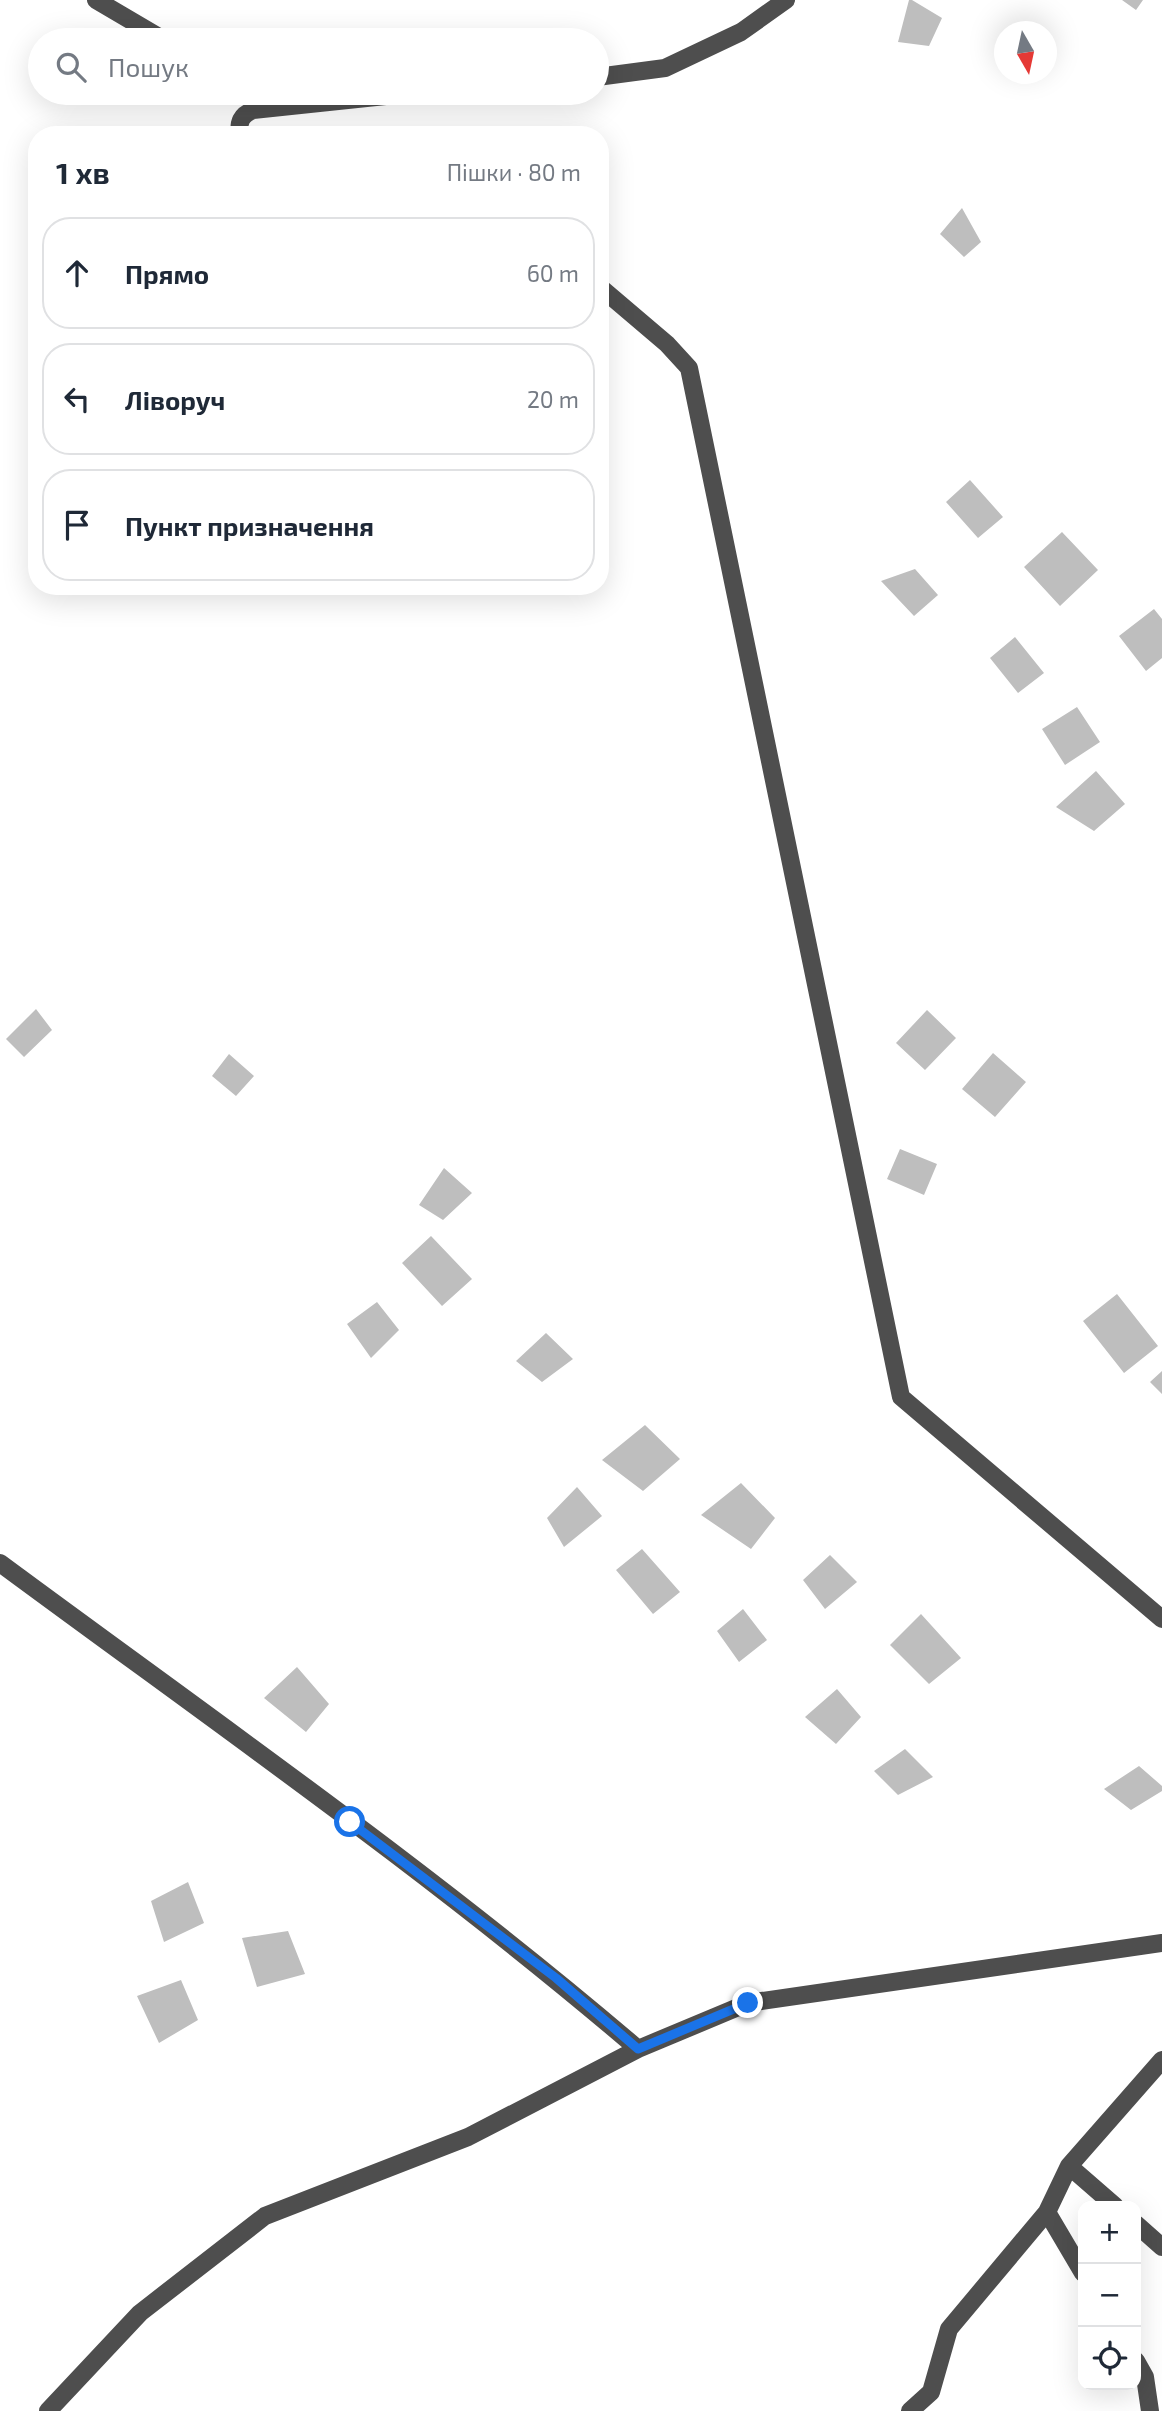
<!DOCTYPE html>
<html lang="uk">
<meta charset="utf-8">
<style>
body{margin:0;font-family:"Exo 2",sans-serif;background:#f6f6f7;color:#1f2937}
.controls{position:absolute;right:21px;bottom:21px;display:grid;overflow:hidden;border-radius:14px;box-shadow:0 7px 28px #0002}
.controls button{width:63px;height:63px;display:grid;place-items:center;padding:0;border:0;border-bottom:2px solid #e0e1e3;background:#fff;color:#1f2937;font:35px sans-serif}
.compass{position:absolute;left:994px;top:21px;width:63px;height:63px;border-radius:50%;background:#fff;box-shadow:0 7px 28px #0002;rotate:171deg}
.stop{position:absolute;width:21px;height:21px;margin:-16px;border:5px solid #1a73e8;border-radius:50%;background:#fff}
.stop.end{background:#1a73e8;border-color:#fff;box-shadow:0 2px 7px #0008}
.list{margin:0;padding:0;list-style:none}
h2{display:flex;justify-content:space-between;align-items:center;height:91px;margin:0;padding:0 28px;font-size:30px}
h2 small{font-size:23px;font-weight:400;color:#747a83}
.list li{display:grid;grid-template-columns:46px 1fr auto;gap:21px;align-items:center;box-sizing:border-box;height:112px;margin:0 14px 14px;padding:0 14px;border:2px solid #e0e1e3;border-radius:28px}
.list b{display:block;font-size:26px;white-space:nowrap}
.list em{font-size:23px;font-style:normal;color:#747a83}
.icon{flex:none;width:38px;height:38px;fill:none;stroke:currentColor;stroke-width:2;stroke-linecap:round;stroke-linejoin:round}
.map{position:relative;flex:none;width:1162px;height:2411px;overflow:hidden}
.search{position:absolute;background:#fff;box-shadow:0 7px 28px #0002;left:28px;top:28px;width:581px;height:77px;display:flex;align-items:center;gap:18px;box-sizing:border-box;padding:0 24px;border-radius:38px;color:#747a83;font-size:26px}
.panel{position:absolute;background:#fff;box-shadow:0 7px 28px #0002;left:28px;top:126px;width:581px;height:469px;border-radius:28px}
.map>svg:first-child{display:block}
.building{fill:#bebebe}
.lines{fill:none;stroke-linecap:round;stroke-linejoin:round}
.minor{stroke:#4e4e4e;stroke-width:18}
.route{stroke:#1a73e8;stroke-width:9}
</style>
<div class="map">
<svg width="1162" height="2411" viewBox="0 0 1162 2411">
<rect width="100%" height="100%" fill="#fff"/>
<path class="building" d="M909,0H912L942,18L929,46L898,42Z
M1122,0H1143L1136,10Z
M962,208L981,242L964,257L940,234Z
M970,480L1003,517L978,538L946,502Z
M1062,532L1098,570L1060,606L1024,567Z
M915,569L938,595L914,616L881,581Z
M1154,609L1162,619V658L1146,671L1119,636Z
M1015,637L1044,673L1018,693L990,658Z
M1077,707L1100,742L1065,765L1042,729Z
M1096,771L1125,804L1094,831L1056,807Z
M36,1009L52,1030L24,1057L6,1039Z
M927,1010L956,1038L925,1070L896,1043Z
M993,1053L1026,1082L995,1117L962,1089Z
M229,1054L254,1076L236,1096L212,1076Z
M900,1149L937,1164L924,1195L887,1179Z
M444,1168L472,1193L443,1220L419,1205Z
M431,1236L472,1279L442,1306L402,1263Z
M1117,1294L1158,1346L1124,1373L1083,1321Z
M377,1302L399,1330L371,1358L347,1324Z
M546,1333L573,1359L542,1382L516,1361Z
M1162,1371V1394L1150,1382Z
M645,1425L680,1459L643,1491L602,1460Z
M741,1483L775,1518L751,1549L701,1515Z
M577,1487L602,1516L564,1547L547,1518Z
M642,1549L680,1592L653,1614L616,1570Z
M830,1555L857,1582L825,1609L803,1580Z
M743,1609L767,1640L739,1662L717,1631Z
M921,1614L961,1658L929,1684L890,1645Z
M297,1667L329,1704L306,1732L264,1698Z
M837,1689L861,1717L836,1744L805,1717Z
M905,1749L933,1777L898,1795L874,1771Z
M1139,1766L1162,1786V1791L1131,1810L1104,1789Z
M188,1882L204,1923L164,1942L151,1901Z
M288,1931L305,1974L257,1987L242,1938Z
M181,1980L198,2020L159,2043L137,1996Z"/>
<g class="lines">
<path class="minor" d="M96,0L164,40
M597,77L665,68L741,32L786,0
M253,93L277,107
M240,135C238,122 241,115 253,110L414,93
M600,287L667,344L689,368L901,1397L1162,1619
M0,1563C215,1722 435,1875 638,2049
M1069,2166L1115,2206
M1136,2224L1162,2247
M1083,2273L1047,2212L1069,2166L1162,2060
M1136,2361L1145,2377L1150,2411
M48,2411L140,2313L265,2216L468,2137L638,2049L748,2003L1162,1943
M910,2411L931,2392L949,2329L1047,2212"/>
</g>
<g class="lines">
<path class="route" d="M350,1822L556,1978L638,2049L748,2003"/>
</g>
</svg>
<div class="controls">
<button>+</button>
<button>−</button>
<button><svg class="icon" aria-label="locate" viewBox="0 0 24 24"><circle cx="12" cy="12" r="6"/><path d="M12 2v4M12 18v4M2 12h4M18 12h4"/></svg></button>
</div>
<svg class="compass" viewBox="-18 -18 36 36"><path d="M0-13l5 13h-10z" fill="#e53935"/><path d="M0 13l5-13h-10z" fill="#747a83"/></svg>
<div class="stop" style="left:350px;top:1822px"></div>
<div class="stop end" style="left:748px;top:2003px"></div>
<div class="search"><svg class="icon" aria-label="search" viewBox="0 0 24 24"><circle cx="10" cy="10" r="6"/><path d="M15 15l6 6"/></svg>Пошук</div>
<section class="panel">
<h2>1 хв<small>Пішки · 80 m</small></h2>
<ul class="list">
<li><svg class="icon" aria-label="ahead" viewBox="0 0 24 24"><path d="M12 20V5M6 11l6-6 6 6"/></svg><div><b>Прямо</b></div><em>60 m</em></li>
<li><svg class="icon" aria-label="left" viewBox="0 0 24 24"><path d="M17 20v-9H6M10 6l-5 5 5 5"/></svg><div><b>Ліворуч</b></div><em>20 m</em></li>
<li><svg class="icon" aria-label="arrive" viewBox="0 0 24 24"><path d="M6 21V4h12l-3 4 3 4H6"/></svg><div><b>Пункт призначення</b></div></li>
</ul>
</section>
</div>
